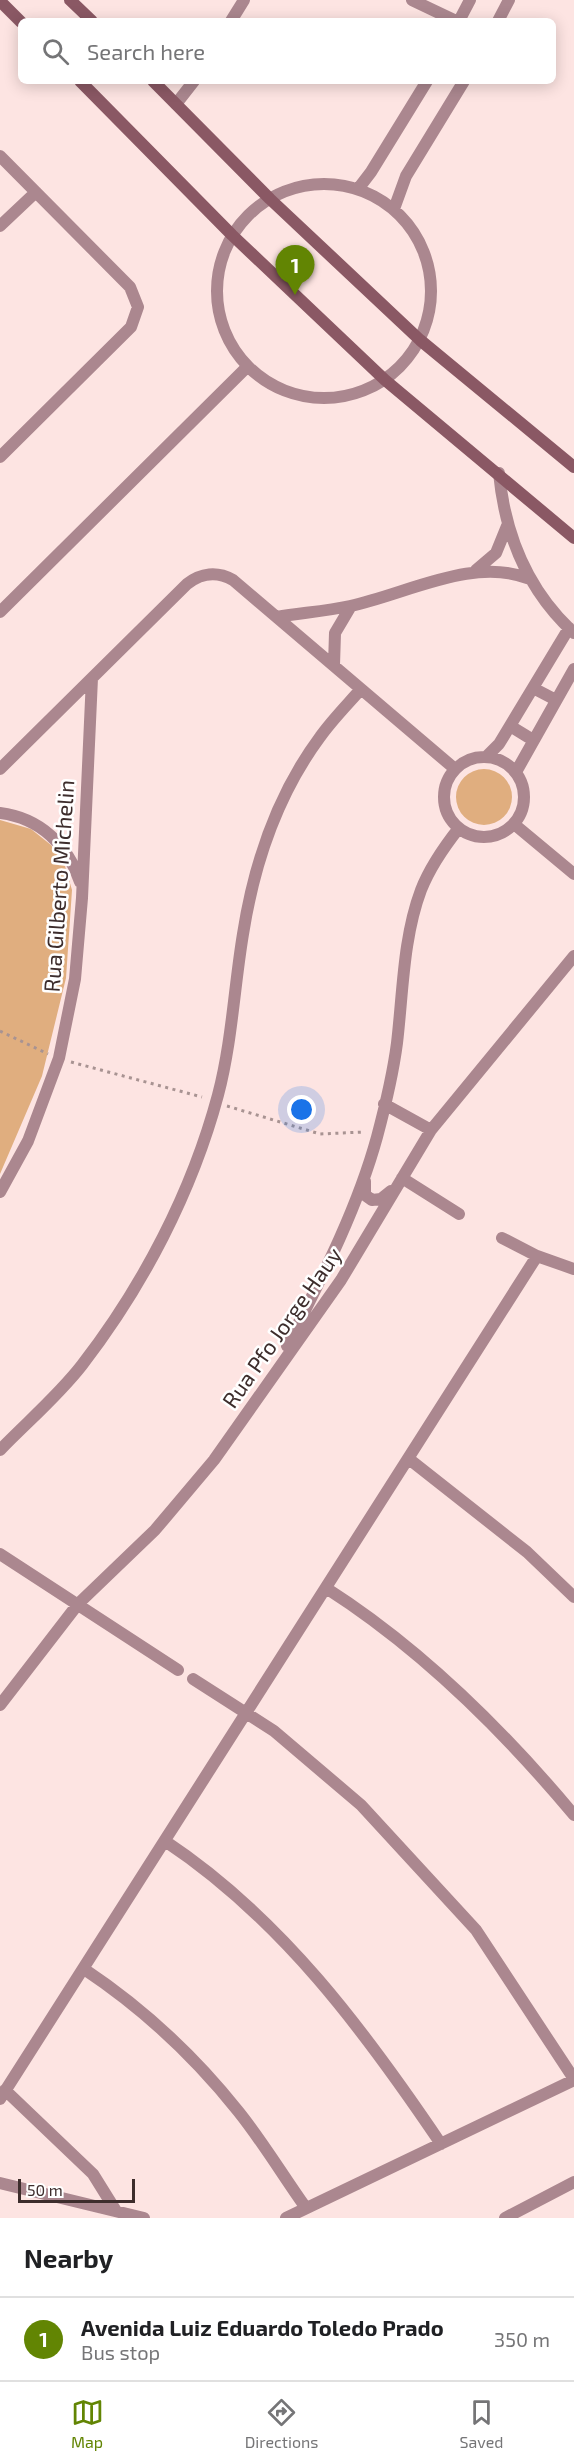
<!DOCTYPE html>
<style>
body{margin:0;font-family:"Exo 2",sans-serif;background:#f2f2f2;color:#202124}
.scale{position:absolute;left:18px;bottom:15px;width:117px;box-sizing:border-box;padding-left:6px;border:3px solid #3d2d2c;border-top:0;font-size:16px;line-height:21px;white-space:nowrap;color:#3d2d2c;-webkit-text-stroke:4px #fff;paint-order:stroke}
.you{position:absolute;left:302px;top:1110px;width:21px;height:21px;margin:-15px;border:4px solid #fff;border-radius:50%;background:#1a73e8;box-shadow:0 0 0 9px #1a73e833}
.badge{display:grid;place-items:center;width:39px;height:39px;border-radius:50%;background:#628503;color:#fff;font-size:20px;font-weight:700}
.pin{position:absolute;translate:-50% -50px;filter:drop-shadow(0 2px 3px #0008)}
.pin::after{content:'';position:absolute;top:32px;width:21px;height:18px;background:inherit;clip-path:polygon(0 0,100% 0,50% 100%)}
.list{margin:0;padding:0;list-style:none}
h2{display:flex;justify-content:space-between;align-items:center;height:78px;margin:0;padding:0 24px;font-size:26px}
h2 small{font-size:20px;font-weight:400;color:#757577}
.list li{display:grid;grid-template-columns:39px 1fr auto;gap:18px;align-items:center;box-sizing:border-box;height:84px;padding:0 24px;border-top:2px solid #e0e0e0}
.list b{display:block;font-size:22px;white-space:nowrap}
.list p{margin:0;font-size:20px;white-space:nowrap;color:#757577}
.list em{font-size:20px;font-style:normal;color:#757577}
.icon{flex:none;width:33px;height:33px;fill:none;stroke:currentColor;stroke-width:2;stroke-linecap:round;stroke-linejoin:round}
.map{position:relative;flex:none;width:574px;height:2218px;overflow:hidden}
.search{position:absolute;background:#fff;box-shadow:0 3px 15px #0003;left:18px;right:18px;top:18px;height:66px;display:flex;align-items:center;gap:15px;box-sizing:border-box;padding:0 21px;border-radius:9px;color:#757577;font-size:22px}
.sheet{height:162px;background:#fff}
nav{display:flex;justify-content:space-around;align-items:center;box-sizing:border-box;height:84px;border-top:2px solid #e0e0e0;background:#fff;font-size:16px;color:#757577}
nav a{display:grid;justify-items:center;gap:3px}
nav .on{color:#628503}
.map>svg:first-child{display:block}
.green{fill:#e0ae7f}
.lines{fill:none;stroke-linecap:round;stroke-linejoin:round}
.path{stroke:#a89392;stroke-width:3;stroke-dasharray:3 4.5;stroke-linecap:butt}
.street{stroke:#ab878f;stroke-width:12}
.secondary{stroke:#8a5864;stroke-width:12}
.labels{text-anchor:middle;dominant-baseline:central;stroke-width:5;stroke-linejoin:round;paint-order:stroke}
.street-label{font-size:22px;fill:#3d2d2c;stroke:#fff}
</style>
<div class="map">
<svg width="574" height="2218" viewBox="0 0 574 2218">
<rect width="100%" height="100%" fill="#fde4e2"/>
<path class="green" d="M456 797a28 28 0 1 1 56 0a28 28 0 1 1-56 0Z
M0,820L31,829L51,845L65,866L72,890L66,978L42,1076L0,1174Z"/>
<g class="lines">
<path class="path" d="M0,1031L48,1054
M71,1062L202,1097
M227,1106L320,1134L364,1132"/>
<path class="street" d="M412,0L456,21
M231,21L244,0
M459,21L470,0
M498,21L509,0
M176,104L194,81
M0,156L130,287L138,307L131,327L0,457
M217 291a107 107 0 1 1 214 0a107 107 0 1 1-214 0Z
M358,189L371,172L427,81
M394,209L406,176L464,81
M0,226L36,192
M499,473C505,535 527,590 574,633
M476,570L496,553L507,526
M0,612L247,367
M277,617C301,613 326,611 350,606C407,594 473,556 530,579
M334,665L335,633L351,606
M533,688L556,700
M510,726L533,740
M444 797a40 40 0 1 1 80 0a40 40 0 1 1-80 0Z
M486,757L499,744L569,628
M0,769L187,584C201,573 217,571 233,580L455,769
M516,772L574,669
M0,813C40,818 68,845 80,882
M514,824L574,874
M384,1104L431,1130
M402,1178L459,1214
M365,1181V1195L372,1200L381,1199L391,1191
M0,1192L28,1141L59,1058L75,979L82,898L92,678
M502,1238L537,1256L574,1269
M287,1346C321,1279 357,1210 377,1137C385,1107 393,1074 397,1043C403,992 403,938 421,890C430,867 444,847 459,828
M0,1450C27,1422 58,1396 82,1365C143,1286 192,1192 218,1095C232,1042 234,988 243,934C254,864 277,795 320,737C332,720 347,705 361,689
M409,1459L527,1552L574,1597
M0,1554L178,1670
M326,1588C420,1648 503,1730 574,1815
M193,1679L274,1731L361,1805L476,1930L574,2079
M0,1705L78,1604L155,1530L214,1460L341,1280L431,1130L574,956
M165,1841C281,1918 364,2030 441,2144
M84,1969C141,2007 195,2057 238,2111C263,2142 283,2176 306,2208
M5,2090L93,2174L116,2211
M0,2099L537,1256
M0,2183L144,2218
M286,2218L574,2080
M505,2218L574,2182"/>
<path class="secondary" d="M70,0L92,21
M0,1L21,22
M80,81L232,235L385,380L574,538
M153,81L270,199L420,340L574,467"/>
</g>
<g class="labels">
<g class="street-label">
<text transform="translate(58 886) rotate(-86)">Rua Gilberto Michelin</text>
<text transform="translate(281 1327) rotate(-55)">Rua Pfo Jorge Hauy</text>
</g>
</g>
</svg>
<div class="scale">50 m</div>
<div class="you"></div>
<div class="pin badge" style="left:295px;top:295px">1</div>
<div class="search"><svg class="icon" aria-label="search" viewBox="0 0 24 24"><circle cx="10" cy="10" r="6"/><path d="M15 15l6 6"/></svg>Search here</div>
</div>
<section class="sheet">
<h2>Nearby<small></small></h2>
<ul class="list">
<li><span class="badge">1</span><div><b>Avenida Luiz Eduardo Toledo Prado</b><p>Bus stop</p></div><em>350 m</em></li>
</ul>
</section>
<nav>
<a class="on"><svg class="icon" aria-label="map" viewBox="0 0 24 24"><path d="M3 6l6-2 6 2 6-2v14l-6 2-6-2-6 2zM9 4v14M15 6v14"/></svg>Map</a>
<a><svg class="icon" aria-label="directions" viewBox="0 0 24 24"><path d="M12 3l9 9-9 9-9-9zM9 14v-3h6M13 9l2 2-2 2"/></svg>Directions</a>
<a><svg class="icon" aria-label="saved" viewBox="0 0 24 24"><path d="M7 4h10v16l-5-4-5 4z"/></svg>Saved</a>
</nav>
